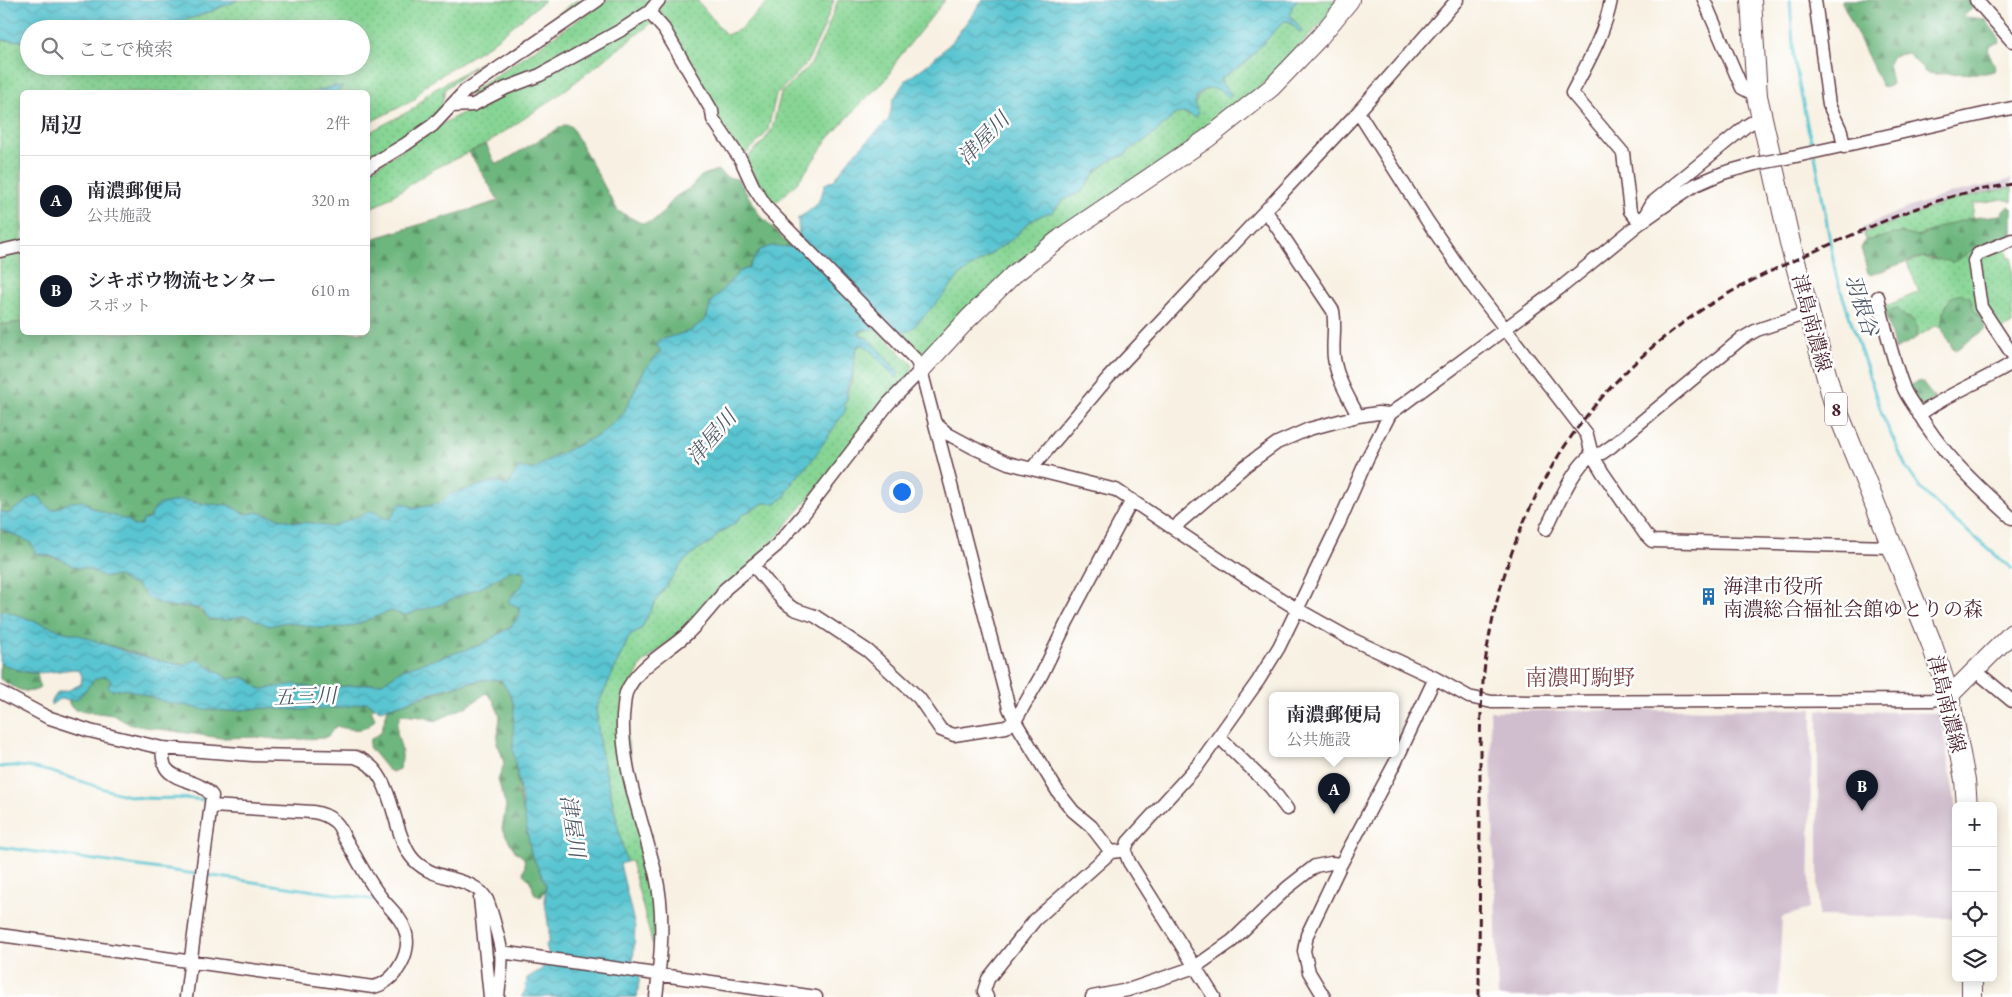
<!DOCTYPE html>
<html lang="ja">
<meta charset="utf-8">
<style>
body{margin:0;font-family:"EB Garamond","Noto Serif JP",serif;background:#f7f7f7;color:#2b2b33}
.controls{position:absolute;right:15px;bottom:15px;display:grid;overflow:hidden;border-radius:8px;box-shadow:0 2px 12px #0003}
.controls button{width:45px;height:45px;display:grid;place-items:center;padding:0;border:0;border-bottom:1px solid #e1e1e2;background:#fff;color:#2b2b33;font:25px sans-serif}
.you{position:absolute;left:901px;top:491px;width:18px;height:18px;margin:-12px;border:4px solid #fff;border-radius:50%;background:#1a73e8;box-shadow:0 0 0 8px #1a73e833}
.badge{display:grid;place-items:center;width:32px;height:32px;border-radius:50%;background:#111827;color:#fff;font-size:16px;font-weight:700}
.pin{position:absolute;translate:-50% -41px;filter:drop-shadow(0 1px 2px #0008)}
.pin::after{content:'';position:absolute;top:26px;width:18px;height:15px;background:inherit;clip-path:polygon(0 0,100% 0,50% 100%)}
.popup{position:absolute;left:1269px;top:692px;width:130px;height:65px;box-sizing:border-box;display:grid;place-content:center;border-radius:8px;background:#fff;filter:drop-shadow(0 1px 4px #0005);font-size:16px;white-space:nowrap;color:#7c7c81}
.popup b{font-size:19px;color:#2b2b33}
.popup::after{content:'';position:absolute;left:50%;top:100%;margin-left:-10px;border:10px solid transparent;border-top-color:#fff}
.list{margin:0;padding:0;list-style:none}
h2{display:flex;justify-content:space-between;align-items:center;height:65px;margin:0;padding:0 20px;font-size:21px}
h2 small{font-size:16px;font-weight:400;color:#7c7c81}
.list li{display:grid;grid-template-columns:32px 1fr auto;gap:15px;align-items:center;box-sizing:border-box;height:90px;padding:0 20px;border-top:1px solid #e1e1e2}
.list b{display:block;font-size:19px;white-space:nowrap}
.list p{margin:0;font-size:16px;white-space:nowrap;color:#7c7c81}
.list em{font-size:16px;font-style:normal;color:#7c7c81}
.icon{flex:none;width:28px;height:28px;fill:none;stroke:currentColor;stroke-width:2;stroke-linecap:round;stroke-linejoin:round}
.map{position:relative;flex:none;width:2012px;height:997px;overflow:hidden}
.search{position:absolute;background:#fff;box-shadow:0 2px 12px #0003;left:20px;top:20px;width:350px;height:55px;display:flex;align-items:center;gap:12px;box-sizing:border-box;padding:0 18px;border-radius:28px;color:#7c7c81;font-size:19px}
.panel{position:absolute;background:#fff;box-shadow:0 2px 12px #0003;left:20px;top:90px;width:350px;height:245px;border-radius:8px}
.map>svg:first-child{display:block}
.industrial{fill:#d0bdcd}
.grass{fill:url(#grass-dots);stroke:#687a60}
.forest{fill:url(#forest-firs);stroke:#5c6a54}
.water{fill:url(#water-waves);stroke:#52727e}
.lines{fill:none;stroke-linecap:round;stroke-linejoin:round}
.stream{stroke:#59c5d1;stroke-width:3}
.street-casing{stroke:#643e47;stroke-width:15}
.secondary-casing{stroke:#643e47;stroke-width:20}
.primary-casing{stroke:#643e47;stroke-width:22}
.street{stroke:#fff;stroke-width:12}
.secondary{stroke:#fff;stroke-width:18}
.primary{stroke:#fff;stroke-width:20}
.rail{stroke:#4a1f2b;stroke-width:3;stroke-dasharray:8 4;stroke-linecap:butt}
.street-bridge-casing{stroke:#643e47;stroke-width:15;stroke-linecap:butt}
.street-bridge{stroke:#fff;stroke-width:12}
.labels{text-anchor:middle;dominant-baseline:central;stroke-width:5;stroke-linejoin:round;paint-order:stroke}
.shield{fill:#fff;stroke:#80626b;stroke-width:1}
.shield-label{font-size:19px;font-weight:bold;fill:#4a1f2b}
.street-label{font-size:20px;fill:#4a1f2b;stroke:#fff}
.poi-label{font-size:20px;fill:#4a1f2b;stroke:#fff;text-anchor:start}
.water-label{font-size:21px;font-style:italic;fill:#4f5965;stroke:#fff}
.quarter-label{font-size:22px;fill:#7e494c;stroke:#fff}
</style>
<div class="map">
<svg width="2012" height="997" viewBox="0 0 2012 997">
<defs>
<pattern id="grass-dots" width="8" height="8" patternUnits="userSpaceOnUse" patternTransform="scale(1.25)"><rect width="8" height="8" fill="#87d594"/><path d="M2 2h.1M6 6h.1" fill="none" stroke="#76b680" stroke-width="1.8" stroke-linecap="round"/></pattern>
<pattern id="forest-firs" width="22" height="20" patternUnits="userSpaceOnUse" patternTransform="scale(1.25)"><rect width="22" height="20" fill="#6db67e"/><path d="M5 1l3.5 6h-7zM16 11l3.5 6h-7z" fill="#5c9367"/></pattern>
<pattern id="water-waves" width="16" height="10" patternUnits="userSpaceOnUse" patternTransform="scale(1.25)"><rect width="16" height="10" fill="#59c5d1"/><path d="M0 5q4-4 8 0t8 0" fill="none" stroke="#4c9faa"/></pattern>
</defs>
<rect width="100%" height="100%" fill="#fff"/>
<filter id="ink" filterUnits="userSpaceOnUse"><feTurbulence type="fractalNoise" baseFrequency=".02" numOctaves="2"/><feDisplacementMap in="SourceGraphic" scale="10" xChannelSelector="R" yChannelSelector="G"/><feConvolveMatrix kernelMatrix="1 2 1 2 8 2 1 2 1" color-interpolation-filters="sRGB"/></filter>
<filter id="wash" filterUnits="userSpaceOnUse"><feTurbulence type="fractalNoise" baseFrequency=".0096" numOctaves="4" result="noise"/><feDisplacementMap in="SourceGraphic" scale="20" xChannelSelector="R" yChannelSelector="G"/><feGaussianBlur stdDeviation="1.12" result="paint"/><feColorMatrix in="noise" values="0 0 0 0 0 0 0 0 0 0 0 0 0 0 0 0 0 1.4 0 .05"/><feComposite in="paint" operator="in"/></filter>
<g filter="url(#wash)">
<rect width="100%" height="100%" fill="#f8f1e3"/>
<path class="industrial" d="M2012,179V187L1949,201L1864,233L1862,227L1907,208L1949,194Z
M1812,709L1809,909L1782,917L1778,997H1498L1490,711Z
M1818,710L1940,713L1956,806V918L1818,916Z"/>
<path class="grass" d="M238,0H545L489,45L424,86L414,100L368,123V92H336L342,88L334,86L314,92H22V244L0,248V40L29,41V66H361V29H139C173,23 206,15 238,0Z
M577,0H592L464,85L465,83Z
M607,0H653C635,19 612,31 589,43C553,64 516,82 478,98L469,94Z
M664,0H697L726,35L739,30L768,1L767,0H834L824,27L807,63L776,95L768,129L762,138L745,155H740L656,12Z
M838,0H945L897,60L885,81L863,101L828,139L798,182L771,207L745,159L764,141L772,129L781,93L811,64L827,29Z
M1298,0H1343L1264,84L1205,133L1065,228L920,361L917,358L921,353L917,348L913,352L899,334L944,295L959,276L1015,237L1028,223L1044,214L1053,212L1062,201L1081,192L1098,170L1113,159L1126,155L1129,150L1148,139L1176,114L1181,112L1191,116C1196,95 1209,75 1229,98L1232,95L1221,83V78L1245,63L1284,21H1288L1300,33L1302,31L1290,15L1293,4Z
M645,18L653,22L556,97L486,144L432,170L383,202L368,209V172L440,125Z
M483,61L445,89L441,111L429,124L368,164V133L415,108L427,94Z
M2012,187V201L2002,199L1974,204L1972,218L1942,226L1917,237L1901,233L1865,241L1864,233L1949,201Z
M2007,247L2008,256L2012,258V324L2001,330L1984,305L1980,257Z
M1975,249L1986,322L1984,324L1974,310L1970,297L1961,294C1941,302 1946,311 1941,328L1936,325L1916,338L1918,331L1911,318L1905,317L1897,308L1885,312L1884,307L1919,292L1907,262L1924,257L1931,260Z
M22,252V322L0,325V256Z
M873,329L878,330L912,364L911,376L773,541L684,629L641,665L621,705L655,893L657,951L654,950L631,861L626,862L600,747L596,709L630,635L641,629L655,602L683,562L698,549L710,543L719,533L737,522L742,515L764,503H775L784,498L793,481L812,460L847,399C847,389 851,384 853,375C855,365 853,355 858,346L865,345L896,378L899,373L869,339L860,335V331Z"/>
<path class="forest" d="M1841,0H1969L1972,9L1964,15L1966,17L1985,19L1999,38L2000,42L1990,45C1985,53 1994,59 1995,68L1994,71L1986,73L1933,74L1925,72L1908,53L1892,56L1888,63L1892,84L1888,87L1882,86Z
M564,125L571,126L618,211L641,223L651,222L659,217L675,197L690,188L701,176L717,170L726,177L738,179L759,214L791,247L771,246L760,250L748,268L739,272L711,302L706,319L690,331L659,340L656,345L661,350L645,369L623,414L601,434L559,454L532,470L526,468L513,477L508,486L495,481L450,494L439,504L415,508L403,503C396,508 394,515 388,519L382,518L376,512L361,514L351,520L331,527L313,523L294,522L257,512L249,514L193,501L145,519L139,527L133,526L129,520C121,520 93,509 87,504L63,505L53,510L44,505L41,498L32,496L25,504L8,514L0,511V325L22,322V332H368V240L499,201L469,152L486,144L495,163L502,162Z
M2008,206L2012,208V235L1975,249L1954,262L1924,257L1913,259L1871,275L1868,273L1861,248L1865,241L1901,233L1917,237L1942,226L1972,218L2000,215Z
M1961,294L1970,297L1974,310L1984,324L1985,329L1956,350L1953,349L1941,328L1943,313L1951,297Z
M1897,308L1905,317L1915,321L1918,331L1916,338L1895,350L1885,312Z
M1921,381L1935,399L1924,407H1917L1906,387Z
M0,529L30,542L36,554L61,559L75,567L88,569L104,577L119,576C124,581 129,582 136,585C140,587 143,593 146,596C151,600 159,603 164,605C185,612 189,599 210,619L226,620L242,616H247L269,626L286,622L319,628L349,627L391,611L403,615L410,614L416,611L439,605L486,585L511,570L524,571C528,584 517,594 510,603L519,607V614L511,627L481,645L403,669L382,683L316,689L301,685H287L263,689L258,688L250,680L243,677L229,679L199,660L185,665L161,661L65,632L9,612L0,611Z
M0,663L29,673H37L40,688C26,697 12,686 0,679Z
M99,676H105L111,680V690L126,689L166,702L228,711L263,708L302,710L367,702L375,708L371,710L375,719C366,733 351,730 336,726L328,736L323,738L284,740L257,737L221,738L131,725L113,715L75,710L69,704V700C84,699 87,683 99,676Z
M490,679L501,680L507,689L514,704L516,769L520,800L526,821L531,853L546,884L545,891L541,897C532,895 534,890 531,883C530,880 525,876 523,873L525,866L524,858L515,851L502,829L506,806L498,780L504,764L501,752L497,744L500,716L493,700L486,693L470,705L435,721L423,717L401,715C391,733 403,742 402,758C402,761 400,766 399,769L392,772L387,769L369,747L370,740L381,732L388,708L470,682Z"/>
<path class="water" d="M0,0H238C208,14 171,27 138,29C102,31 65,29 29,29V41L0,40Z
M983,0H1298L1293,4L1290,15L1302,31L1300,33L1289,21H1284L1245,63L1221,78V83L1232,95L1229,98C1216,84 1200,84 1194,104L1199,113L1195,118L1186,113L1176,114L1148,139L1129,150L1126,155L1113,159L1098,169L1081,192L1062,201L1053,212L1044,214L1028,223L1015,237L959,276L944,295L911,330L899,334L873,329L860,331V335L869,339L899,373L896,378L865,345L858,346L855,352L853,374L847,388V399L844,402L846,410L812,460L793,481L784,498L775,503H764L742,515L737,522L719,533L710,543L698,549L683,562L655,602L641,629L630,635L596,709L600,747L626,862L620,864L635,927L633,966L640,975L637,997H521L525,991L527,978L542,969L549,956L546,945L549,941V930L545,902L546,884L531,853L513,751L514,704L507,689L501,680C467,676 415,701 380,710L367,702L345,707L302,710L263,708L228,711L201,709L166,702L126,689L111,690L108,687L111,680L105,676L95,679L76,700L59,699L51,705V702L58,692L69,690L81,684L82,676L79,671L74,669C42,673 31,677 0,663V611L9,612L65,632L79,635L127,652L161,661L185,665L192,661L199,660L229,679L243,677L250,680L258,688L263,689L295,684L316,689L382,683L403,669L481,645L511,627L519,614V607L509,603V600C516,590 528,584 524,571L511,570L486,585L439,605L416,611L410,614L403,615L391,611L349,627L319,628L286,622L269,626L247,616H242L226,620L210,619L200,609L187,606L173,607L163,605L147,597L137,585L128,583L119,576L104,577L88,569L75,567L61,559L36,553L30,542L0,529V511L8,514L36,495C43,499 44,507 53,510L71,502L84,501C93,510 117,518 129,520L133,526L142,525L143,520L149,519L155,508L160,504L183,500L202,504L230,505L242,513L249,514L257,512L294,522L313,523L331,527L371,511C378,512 380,518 388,519L393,515L398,504L403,503L415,508L439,504L450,494L495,481L508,486L518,468H526L532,470L559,454L601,434L623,414L645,369L661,351L656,345L659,340L690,331L706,319L711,302L739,272L748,268L760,250L771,246L791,247L799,239L798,218C816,207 819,205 825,184L834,180L852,156L889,119L893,100L905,81L928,64L951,43Z
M334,86L343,87L336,92H314Z"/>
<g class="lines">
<path class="stream" d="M1790,0L1794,59L1808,129L1814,149
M1815,155L1836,276L1883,417L1906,467L1921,489L1947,514L2012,569
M0,767C41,760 94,790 135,797C156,801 190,795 208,801
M0,847L196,874
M206,875L376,900"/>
</g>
</g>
<g filter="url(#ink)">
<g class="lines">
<defs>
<path id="street" d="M1611,0C1605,33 1587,64 1572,93L1623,153L1630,211L1640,223
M1704,0L1742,88L1757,96
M1815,0L1829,105L1841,131L1844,147
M1976,0L2012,41
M649,12L664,29L712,111L713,119L741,160L753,186L768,209L916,360L921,370L1009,708L1015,721L1058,792L1073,811L1091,826L1111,852
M451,106L473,105L506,88L540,75L623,29L649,12L659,0
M1358,112L1428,222L1470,283L1587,435L1592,455C1574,465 1556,509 1546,529
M1782,159C1859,143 1935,124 2012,108
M368,167L406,144L433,125L465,91L598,0
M1266,211L1333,311C1336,327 1332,343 1334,358C1337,379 1349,398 1358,416
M1643,219L1652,203L1746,126L1761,117
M2012,240L1978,254L1974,261L1981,307L2012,354
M0,251L22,246
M1878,297C1885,328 1893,360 1904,389C1907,396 1912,403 1916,409C1941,453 1975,484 2012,518
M1810,312L1757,330L1741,339L1612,446L1602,453L1592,455L1603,473L1645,534L1652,541L1892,547
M1919,415C1948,393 1982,382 2012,363
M935,423L948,434L974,448L1008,463L1116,490L1247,578L1297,609L1347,637L1435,678L1469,697L1492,702L1933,700L1949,696
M1032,468L1108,378L1358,112L1457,0
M1175,529L1180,522L1245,466L1277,443L1309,429L1358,416L1378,413L1390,414
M753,565L783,601L794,609L815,616L868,651L919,698L941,730L954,735L1006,727L1015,721L1042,674L1067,622L1132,500
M1976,671L2012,701
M0,692L47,717L90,731L162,748L253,755L355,757C394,769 390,825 410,855C430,884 472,873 487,900C491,909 500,942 501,951C503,966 499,983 498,997
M1219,737L1271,788L1287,809
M162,748C163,754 162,762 166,768C175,782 201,780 212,796L186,997
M480,898L490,997
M0,935L373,987C395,983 413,952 405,930C401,917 388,907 380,896C366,878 356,856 344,837C342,832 339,824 334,821C328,816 320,813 313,812L212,806
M501,952L816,997
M656,997C661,958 665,915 656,876C644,823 621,771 623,716C624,709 624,700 626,693C637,666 668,652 688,633C700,621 710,608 721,596L725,589L776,546L802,516L888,404L921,370
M987,997L984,991L988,979L1035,920L1111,852L1120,851
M1092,997L1128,990L1195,967L1232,941L1287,888L1315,866L1331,863L1341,864
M1214,997L1129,862L1125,851L1128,842L1199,764L1258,681L1279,647L1339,523L1367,459L1390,414L1564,285L1640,223L1677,197L1695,185L1723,173L1755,164
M1324,997L1309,972L1304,951L1307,935L1341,864L1395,763L1435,678"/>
<path id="secondary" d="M921,370L968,319L1013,275L1066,234L1208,138L1271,88L1319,38L1350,0
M1949,696L2012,633"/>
<path id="primary" d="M1751,0L1757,96L1791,247L1834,403L1931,642L1949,696L1965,780L1967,806
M1972,997V978"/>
</defs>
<use href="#street" class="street-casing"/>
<use href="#secondary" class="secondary-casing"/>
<use href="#primary" class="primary-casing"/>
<use href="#street" class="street"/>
<use href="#secondary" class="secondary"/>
<use href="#primary" class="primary"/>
<path class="rail" d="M1479,997C1479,931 1480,865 1480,798C1480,741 1479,684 1491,628C1518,493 1591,382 1706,307C1745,282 1787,263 1829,245C1868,228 1907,210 1947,198C1968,191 1991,188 2012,184"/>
<defs>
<path id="street-bridge" d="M1755,164L1782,159"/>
</defs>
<use href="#street-bridge" class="street-bridge-casing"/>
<use href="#street-bridge" class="street-bridge"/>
</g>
</g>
<defs>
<symbol id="building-bare" viewBox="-9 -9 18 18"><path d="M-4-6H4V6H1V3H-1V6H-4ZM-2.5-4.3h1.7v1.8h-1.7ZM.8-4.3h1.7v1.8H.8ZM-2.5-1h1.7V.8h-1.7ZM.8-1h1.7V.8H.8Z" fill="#1f6fb2" stroke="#fff" stroke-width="2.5" paint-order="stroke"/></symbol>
</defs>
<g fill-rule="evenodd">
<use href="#building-bare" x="1696" y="584" width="25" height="25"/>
</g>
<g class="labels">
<rect class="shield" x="1825" y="392.5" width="22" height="33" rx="4"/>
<g class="shield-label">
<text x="1836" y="409">8</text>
</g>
<g class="street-label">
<text transform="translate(1812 323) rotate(75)">津島南濃線</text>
<text transform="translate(1947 704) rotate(76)">津島南濃線</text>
</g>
<g class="poi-label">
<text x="1723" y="586">海津市役所<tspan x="1723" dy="23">南濃総合福祉会館ゆとりの森</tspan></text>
</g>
<g class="water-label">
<text transform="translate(983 138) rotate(-46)">津屋川</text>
<text transform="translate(1862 305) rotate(72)">羽根谷</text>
<text transform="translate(711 437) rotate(-49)">津屋川</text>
<text transform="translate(305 696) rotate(-2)">五三川</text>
<text transform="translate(573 826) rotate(81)">津屋川</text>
</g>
<g class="quarter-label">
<text x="1580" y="677">南濃町駒野</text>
</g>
</g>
</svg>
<div class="controls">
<button>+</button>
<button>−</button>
<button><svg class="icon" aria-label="locate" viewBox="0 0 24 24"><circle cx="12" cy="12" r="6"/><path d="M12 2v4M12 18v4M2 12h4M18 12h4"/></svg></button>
<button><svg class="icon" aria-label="layers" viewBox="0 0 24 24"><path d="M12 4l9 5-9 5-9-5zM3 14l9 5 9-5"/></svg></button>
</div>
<div class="you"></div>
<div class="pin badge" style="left:1334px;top:814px">A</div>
<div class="popup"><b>南濃郵便局</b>公共施設</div>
<div class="pin badge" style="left:1862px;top:811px">B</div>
<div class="search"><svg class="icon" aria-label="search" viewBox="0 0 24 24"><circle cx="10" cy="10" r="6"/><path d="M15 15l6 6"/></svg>ここで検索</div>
<section class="panel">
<h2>周辺<small>2件</small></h2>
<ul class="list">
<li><span class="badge">A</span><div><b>南濃郵便局</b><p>公共施設</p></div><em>320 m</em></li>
<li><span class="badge">B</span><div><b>シキボウ物流センター</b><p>スポット</p></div><em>610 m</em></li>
</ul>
</section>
</div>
